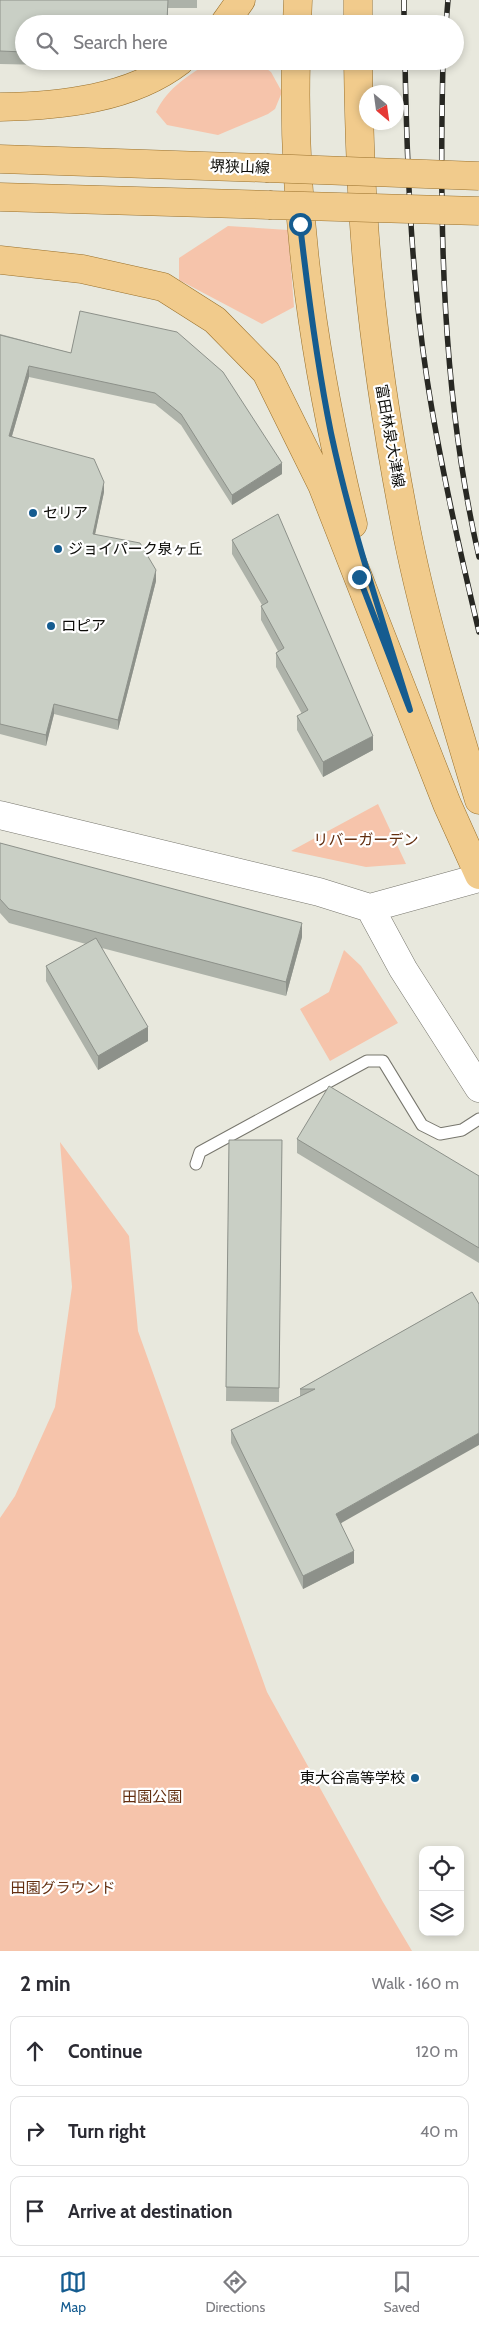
<!DOCTYPE html>
<meta charset="utf-8">
<style>
body{margin:0;font-family:Cabin,"Noto Sans JP",sans-serif;background:#f7f7f7;color:#2b2b33}
.controls{position:absolute;right:15px;bottom:15px;display:grid;overflow:hidden;border-radius:10px;box-shadow:0 2px 8px #0003}
.controls button{width:45px;height:45px;display:grid;place-items:center;padding:0;border:0;border-bottom:1px solid #e1e1e2;background:#fff;color:#2b2b33;font:25px sans-serif}
.compass{position:absolute;left:359px;top:85px;width:45px;height:45px;border-radius:50%;background:#fff;box-shadow:0 2px 8px #0003;rotate:151deg}
.stop{position:absolute;width:15px;height:15px;margin:-11px;border:4px solid #155c90;border-radius:50%;background:#fff}
.stop.end{background:#155c90;border-color:#fff;box-shadow:0 1px 5px #0008}
.list{margin:0;padding:0;list-style:none}
h2{display:flex;justify-content:space-between;align-items:center;height:65px;margin:0;padding:0 20px;font-size:21px}
h2 small{font-size:16px;font-weight:400;color:#7c7c81}
.list li{display:grid;grid-template-columns:32px 1fr auto;gap:15px;align-items:center;box-sizing:border-box;height:70px;margin:0 10px 10px;padding:0 10px;border:1px solid #e1e1e2;border-radius:10px}
.list b{display:block;font-size:19px;white-space:nowrap}
.list em{font-size:16px;font-style:normal;color:#7c7c81}
.icon{flex:none;width:28px;height:28px;fill:none;stroke:currentColor;stroke-width:2;stroke-linecap:round;stroke-linejoin:round}
.map{position:relative;flex:none;width:479px;height:1951px;overflow:hidden}
.search{position:absolute;background:#fff;box-shadow:0 2px 8px #0003;left:15px;right:15px;top:15px;height:55px;display:flex;align-items:center;gap:12px;box-sizing:border-box;padding:0 18px;border-radius:28px;color:#7c7c81;font-size:19px}
.sheet{height:305px;background:#fff}
nav{display:flex;justify-content:space-around;align-items:center;box-sizing:border-box;height:70px;border-top:1px solid #e1e1e2;background:#fff;font-size:14px;color:#7c7c81}
nav a{display:grid;justify-items:center;gap:2px}
nav .on{color:#155c90}
.map>svg:first-child{display:block}
.green{fill:#f6c4ab}
.lines{fill:none;stroke-linecap:round;stroke-linejoin:round}
.service-casing{stroke:#77766d;stroke-width:13}
.tertiary-casing{stroke:#77766d;stroke-width:29}
.primary-casing{stroke:#9a712c;stroke-width:29}
.service{stroke:#fff;stroke-width:11}
.tertiary{stroke:#fff;stroke-width:28}
.primary{stroke:#f1cb8c;stroke-width:28}
.rail-casing{stroke:#282823;stroke-width:5.5}
.rail{stroke:#fff;stroke-width:4;stroke-dasharray:11;stroke-linecap:butt}
.primary-bridge-casing{stroke:#9a712c;stroke-width:29;stroke-linecap:butt}
.primary-bridge{stroke:#f1cb8c;stroke-width:28}
.wall{fill:#adb2a9}
.shaded-wall{fill:#8d918a}
.building{fill:#c9cfc5;stroke:#8d918a}
.route{stroke:#155c90;stroke-width:6}
.poi-dot{fill:#155c90;stroke:#fff;stroke-width:2}
.labels{text-anchor:middle;dominant-baseline:central;stroke-width:4.5;stroke-linejoin:round;paint-order:stroke}
.street-label{font-size:15px;fill:#0c0c08;stroke:#fff}
.poi-label{font-size:15px;fill:#0c0c08;stroke:#fff;text-anchor:start}
.park-label{font-size:15px;fill:#632f10;stroke:#fff}
</style>
<div class="map">
<svg width="479" height="1951" viewBox="0 0 479 1951">
<rect width="100%" height="100%" fill="#e8e8dd"/>
<path class="green" d="M212,61H248L264,67L271,72L282,92L275,109L268,114L218,135L167,125L156,112C168,87 189,75 212,61Z
M228,226L288,230L294,307L262,324L179,280V258Z
M378,804L406,864L366,867L291,851Z
M344,950L361,966L398,1023L330,1061L300,1009L329,992Z
M60,1142L129,1236L138,1331L267,1692L383,1902L412,1951H0V1518L15,1496L55,1407L72,1287Z"/>
<g class="lines">
<defs>
<path id="service" d="M196,1164L200,1152L367,1061H383L422,1125L440,1134L462,1130L479,1119"/>
<path id="tertiary" d="M0,815L319,892L370,908L479,878
M370,908L403,969L479,1088"/>
<path id="primary" d="M358,0V24
M224,24L241,0
M297,24L298,0
M296,61C292,219 316,372 353,524
M358,61C359,132 361,202 368,273C376,357 389,440 405,523C423,617 452,709 479,800
M0,107C60,106 131,99 180,61
M0,159L266,168
M0,197L269,205
M0,260L82,269L163,287L215,320L266,372L322,485L447,804L479,875"/>
</defs>
<use href="#service" class="service-casing"/>
<use href="#tertiary" class="tertiary-casing"/>
<use href="#primary" class="primary-casing"/>
<use href="#service" class="service"/>
<use href="#tertiary" class="tertiary"/>
<use href="#primary" class="primary"/>
<defs>
<path id="rail" d="M404,0V24
M446,24L448,0
M405,61C407,167 411,274 427,379C440,464 459,548 479,632
M443,61C439,226 442,396 479,557"/>
</defs>
<use href="#rail" class="rail-casing"/>
<use href="#rail" class="rail"/>
<defs>
<path id="primary-bridge" d="M266,168L479,176
M269,205L479,211"/>
</defs>
<use href="#primary-bridge" class="primary-bridge-casing"/>
<use href="#primary-bridge" class="primary-bridge"/>
</g>
<path class="wall" d="M0,0H197V8H168L167,24H24V61H47V65L0,64Z
M80,311L282,474L232,505L181,425L155,404L29,377L12,436L104,492L95,534L156,581L118,730L54,714L46,746L0,734V334L71,353Z
M232,540L373,750L323,777L297,730V716L302,714L276,667V653L278,651L261,620V606L262,605L232,554Z
M0,843L302,937L286,996L102,948L148,1041L98,1070L46,981V966L86,944L9,923L0,913Z
M297,1139L479,1176V1263L297,1153Z
M229,1140H282L279,1402L226,1401Z
M472,1292L341,1524L354,1563L303,1589L231,1443V1430L300,1397V1389Z"/>
<path class="shaded-wall" d="M29,366V377L9,446V436Z
M282,463V474L232,505V495Z
M104,482V492L93,544V534Z
M156,570V581L118,730V720Z
M54,704V714L46,746V735Z
M373,736V750L323,777V762Z
M302,923V937L286,996V982Z
M148,1027V1041L98,1070V1056Z
M479,1433V1445L336,1526V1514Z
M354,1551V1563L303,1589V1576Z"/>
<path class="building" d="M0,0H168L167,21H151V24H24V52L0,51Z
M80,311L177,332L223,372L282,463L232,495L181,414L155,393L29,366L9,436L94,459L104,482L93,534L140,543L156,570L118,720L54,704L46,735L0,724V335L71,353Z
M278,514L373,736L323,762L297,716L308,710L276,653L284,648L261,606L268,602L232,540Z
M0,843L302,923L286,982L9,909L0,899Z
M96,938L148,1027L98,1056L46,966Z
M329,1086L479,1176V1248L297,1139Z
M229,1140H282L279,1388L226,1387Z
M472,1292L479,1304V1433L336,1514L354,1551L303,1576L231,1430L315,1389H300Z"/>
<g class="lines">
<path class="route" d="M300,224C308,294 317,364 331,433C351,527 382,618 410,710L359,577"/>
</g>
<g class="poi-dot">
<circle cx="33" cy="513" r="5"/>
<circle cx="58" cy="549" r="5"/>
<circle cx="51" cy="626" r="5"/>
<circle cx="415" cy="1778" r="5"/>
</g>
<g class="labels">
<g class="street-label">
<text transform="translate(240 167) rotate(2)">堺狭山線</text>
<text transform="translate(390 436) rotate(80)">富田林泉大津線</text>
</g>
<g class="poi-label">
<text x="43" y="513">セリア</text>
<text x="68" y="549">ジョイパーク泉ヶ丘</text>
<text x="61" y="626">ロピア</text>
<text x="405" y="1778" text-anchor="end">東大谷高等学校</text>
</g>
<g class="park-label">
<text x="366" y="840">リバーガーデン</text>
<text x="152" y="1797">田園公園</text>
<text x="63" y="1888">田園グラウンド</text>
</g>
</g>
</svg>
<div class="controls">
<button><svg class="icon" aria-label="locate" viewBox="0 0 24 24"><circle cx="12" cy="12" r="6"/><path d="M12 2v4M12 18v4M2 12h4M18 12h4"/></svg></button>
<button><svg class="icon" aria-label="layers" viewBox="0 0 24 24"><path d="M12 4l9 5-9 5-9-5zM3 14l9 5 9-5"/></svg></button>
</div>
<svg class="compass" viewBox="-18 -18 36 36"><path d="M0-13l5 13h-10z" fill="#e53935"/><path d="M0 13l5-13h-10z" fill="#7c7c81"/></svg>
<div class="stop" style="left:300px;top:224px"></div>
<div class="stop end" style="left:359px;top:577px"></div>
<div class="search"><svg class="icon" aria-label="search" viewBox="0 0 24 24"><circle cx="10" cy="10" r="6"/><path d="M15 15l6 6"/></svg>Search here</div>
</div>
<section class="sheet">
<h2>2 min<small>Walk · 160 m</small></h2>
<ul class="list">
<li><svg class="icon" aria-label="ahead" viewBox="0 0 24 24"><path d="M12 20V5M6 11l6-6 6 6"/></svg><div><b>Continue</b></div><em>120 m</em></li>
<li><svg class="icon" aria-label="right" viewBox="0 0 24 24"><path d="M7 20v-9h11M14 6l5 5-5 5"/></svg><div><b>Turn right</b></div><em>40 m</em></li>
<li><svg class="icon" aria-label="arrive" viewBox="0 0 24 24"><path d="M6 21V4h12l-3 4 3 4H6"/></svg><div><b>Arrive at destination</b></div></li>
</ul>
</section>
<nav>
<a class="on"><svg class="icon" aria-label="map" viewBox="0 0 24 24"><path d="M3 6l6-2 6 2 6-2v14l-6 2-6-2-6 2zM9 4v14M15 6v14"/></svg>Map</a>
<a><svg class="icon" aria-label="directions" viewBox="0 0 24 24"><path d="M12 3l9 9-9 9-9-9zM9 14v-3h6M13 9l2 2-2 2"/></svg>Directions</a>
<a><svg class="icon" aria-label="saved" viewBox="0 0 24 24"><path d="M7 4h10v16l-5-4-5 4z"/></svg>Saved</a>
</nav>
